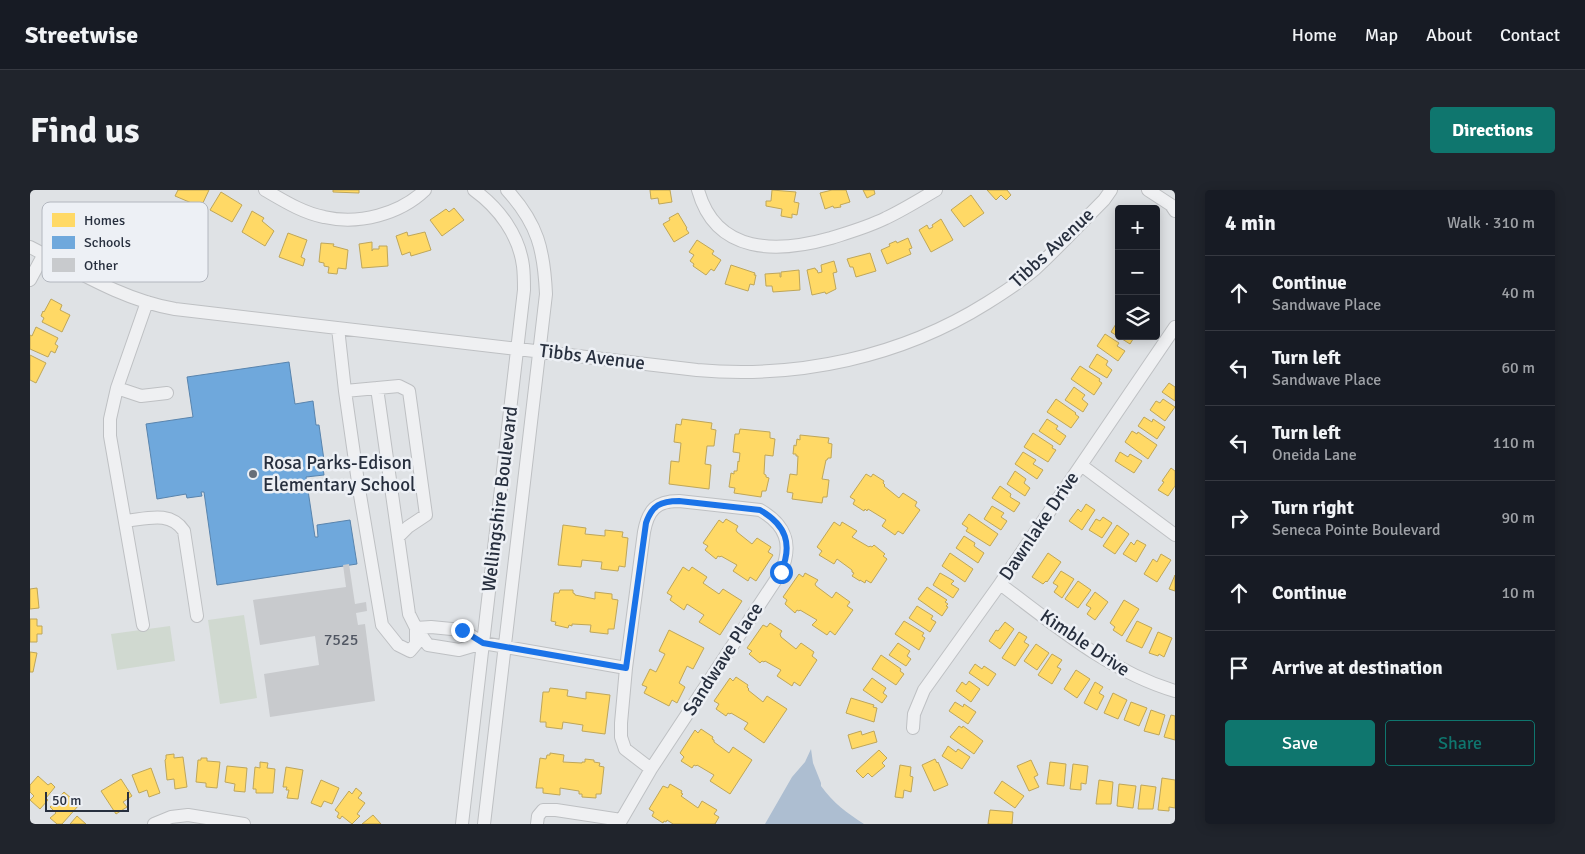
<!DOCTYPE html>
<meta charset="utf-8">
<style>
body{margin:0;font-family:Signika,sans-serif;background:#20242c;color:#f1f3f6}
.controls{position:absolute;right:15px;top:15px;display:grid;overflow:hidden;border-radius:5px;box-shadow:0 2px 12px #0003}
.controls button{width:45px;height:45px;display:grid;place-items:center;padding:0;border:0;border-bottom:1px solid #363941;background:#171b24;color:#f1f3f6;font:25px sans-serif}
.scale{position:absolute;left:15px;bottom:12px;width:84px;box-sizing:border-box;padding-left:5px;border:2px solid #272f3e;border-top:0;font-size:14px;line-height:18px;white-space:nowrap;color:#272f3e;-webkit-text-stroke:4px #edf0f5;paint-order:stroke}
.stop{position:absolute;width:15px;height:15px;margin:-11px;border:4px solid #1a73e8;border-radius:50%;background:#fff}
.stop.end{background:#1a73e8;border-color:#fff;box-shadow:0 1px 5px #0008}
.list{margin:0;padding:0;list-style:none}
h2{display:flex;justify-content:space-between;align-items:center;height:65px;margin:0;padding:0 20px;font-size:21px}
h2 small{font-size:16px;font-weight:400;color:#9ea1a6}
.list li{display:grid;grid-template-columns:32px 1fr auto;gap:15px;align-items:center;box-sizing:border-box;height:75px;padding:0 20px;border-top:1px solid #363941}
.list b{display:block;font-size:19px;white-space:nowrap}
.list p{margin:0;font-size:16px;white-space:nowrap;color:#9ea1a6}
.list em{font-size:16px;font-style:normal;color:#9ea1a6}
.actions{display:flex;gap:10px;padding:15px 20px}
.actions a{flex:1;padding:11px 0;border:1px solid #0f766e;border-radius:5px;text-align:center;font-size:18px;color:#0f766e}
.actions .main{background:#0f766e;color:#fff}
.icon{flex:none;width:28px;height:28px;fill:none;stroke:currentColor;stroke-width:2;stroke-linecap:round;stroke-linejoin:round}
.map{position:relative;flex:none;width:1145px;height:634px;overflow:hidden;border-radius:5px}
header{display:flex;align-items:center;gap:30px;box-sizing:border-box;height:70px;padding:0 25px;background:#171b24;border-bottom:1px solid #363941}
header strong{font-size:24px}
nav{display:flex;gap:28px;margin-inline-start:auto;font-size:18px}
.intro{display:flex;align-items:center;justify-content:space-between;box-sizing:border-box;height:120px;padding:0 30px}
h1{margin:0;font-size:35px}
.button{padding:12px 22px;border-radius:5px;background:#0f766e;color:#fff;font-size:18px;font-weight:700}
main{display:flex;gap:30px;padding:0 30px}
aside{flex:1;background:#171b24;border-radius:5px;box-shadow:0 2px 12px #0003}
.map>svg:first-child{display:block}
.green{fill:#d0d9d0}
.water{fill:#adbed1}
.homes{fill:#ffd966;stroke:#bea65a}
.schools{fill:#6fa8dc;stroke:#5984ad}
.building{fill:#c8cacd}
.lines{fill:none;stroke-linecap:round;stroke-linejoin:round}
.minor-casing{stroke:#bec0c3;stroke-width:14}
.minor{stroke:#eff0f2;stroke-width:12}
.route{stroke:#1a73e8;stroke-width:6}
.poi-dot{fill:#676e78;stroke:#edf0f5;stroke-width:2}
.labels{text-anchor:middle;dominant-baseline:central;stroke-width:5;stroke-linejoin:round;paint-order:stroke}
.number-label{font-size:16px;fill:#505662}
.street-label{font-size:19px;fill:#272f3e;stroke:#edf0f5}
.poi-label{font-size:19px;fill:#272f3e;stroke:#edf0f5;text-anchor:start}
.key{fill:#edf0f5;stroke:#b2b6be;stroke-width:1}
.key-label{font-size:14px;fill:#272f3e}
</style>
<header>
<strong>Streetwise</strong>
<nav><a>Home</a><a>Map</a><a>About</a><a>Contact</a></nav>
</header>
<div class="intro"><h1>Find us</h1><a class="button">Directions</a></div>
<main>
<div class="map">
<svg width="1145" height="634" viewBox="0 0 1145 634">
<rect width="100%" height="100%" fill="#dfe2e5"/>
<path class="green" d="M214,425L227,508L190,514L178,430Z
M140,436L145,471L87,480L81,444Z"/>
<path class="water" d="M781,559L783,573L791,593V596C804,614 816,622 834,634H735L762,587L775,572Z"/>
<path class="homes" d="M148,0H179L171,17L145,6Z
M303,0H329V3L303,2Z
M620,0H640L642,12L629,14L628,8L621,9Z
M742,0L766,2L764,12L769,13L767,25L762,24V28L751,26L752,19L736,16V11H741Z
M802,0H816L820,12L810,15L811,17L804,18L803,16L795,19L790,3Z
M833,0H844L845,4L837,8Z
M957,0H977L981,5L976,10L971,5L966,10Z
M191,2L212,15L202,32L180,20Z
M941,5L954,23L934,37L921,20Z
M424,18L434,30L412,46L400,30L416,19L419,22Z
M222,21L234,28L232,31L244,41L235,56L212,42Z
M648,23L657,38L656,39L659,43L644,52L633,34L640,30L639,28Z
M911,29L923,50L901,62L889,40L897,35L899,39L903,37L902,35Z
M377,42L378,46L395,42L401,60L381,66L380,62L372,65L366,46Z
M258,43L277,50L271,67L275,69L273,76L249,67Z
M878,48L882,58L879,59L881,64L857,74L851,60L860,56L859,54L866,51L867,53Z
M667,50L684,61L682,64L691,70L684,81L681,79L676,85L663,76L664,74L660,71L664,65L659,62Z
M342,52V61L343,59H349V56H357L358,76L332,78L329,54Z
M291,53L304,54L303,56L318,60L316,79L308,78L307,84L298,83L299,77L294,76V73L289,72Z
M840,63L846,81L826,87L823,77H820L817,69Z
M804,71L807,82L803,83L806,99L796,104L795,102L782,105L777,80L785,78L786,80H787L788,83L792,82L791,75Z
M701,75L725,83L724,85H726L724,95L720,94L718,101L695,94Z
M769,80L770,100L743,102L742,96H736L735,84L750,83V87H751V82Z
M21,109L32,115L30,120L40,125L32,142L12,132L14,128L11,126L13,121L14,122Z
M1089,129V146H1105L1100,154L1081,142Z
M6,137L28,148L25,154L28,156L25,163L21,161L18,167L0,159V145L2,146Z
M1075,144L1089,153L1087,156L1095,161L1088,171L1067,156Z
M1067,164L1078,171L1076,175L1082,180L1077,188L1059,177Z
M0,165L16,173L6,193L0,190Z
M1050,176L1070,189L1069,191L1072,193L1064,205L1041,189Z
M1139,193L1145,197V211L1132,202Z
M1044,197L1055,205L1052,209L1058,214L1053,222L1035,210Z
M1026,209L1046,223L1045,224L1049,227L1041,238L1017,222Z
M1133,209L1145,217L1135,231L1120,220L1126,211L1130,213Z
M1114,227L1122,232L1123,229L1135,237L1127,249L1108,236Z
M652,229L682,233L681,239L686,240L684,256H677L675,274L681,275L679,299L639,294L641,271L649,272L651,253L644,252L646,234L651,235Z
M1017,229L1028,236L1026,239L1036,246L1030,255L1009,241Z
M710,239L740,242V248L745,249L743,266L735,265L734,284L736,285V287L739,288L736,301H732L731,307L704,303L705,298L699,297L701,283L704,284V281H707L708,271L709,272L710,263L703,262L705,244H709Z
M1102,241L1107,244L1108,242L1127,255L1118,269L1095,252Z
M1003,243L1023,256L1022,258L1026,260L1018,272L994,257Z
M770,245L799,248L798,253L802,254L801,268H798L797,270H796L792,289L799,290L797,307H793L792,313L762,309L763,303L757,302L760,284L767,285L768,266H766V264H763L764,255L766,256L767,249L770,250Z
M993,262L1006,270L1003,274L1013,280L1007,289L985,274Z
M1090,262L1098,267L1100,264L1112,271L1104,283L1085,271Z
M1141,278L1145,281V296L1138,306L1128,300L1134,292L1132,291Z
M985,281L996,289L994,293L1000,298L995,306L977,294Z
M836,284L841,287L843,284L854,291L853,293L855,295L854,296L869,308L873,303L887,312L885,316L890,320L873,344L868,341L865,345L852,336L856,330L838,319L837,321L835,319L834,321L823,314L825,310L820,307Z
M970,296L981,304L980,307L990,313L984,322L962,308Z
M1056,314L1065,320L1052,340L1039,331L1048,319L1051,322Z
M962,316L974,323L971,327L977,331L971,340L954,329Z
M939,324L968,344L960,356L936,341L938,338L932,334Z
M1073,327L1082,333L1072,348L1059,340L1066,329L1070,331Z
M696,329L708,336L706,340L707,342L722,354L727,348L741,357L738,362L743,365L726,391L720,387L718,391L703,381L707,375L691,366L690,367L688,366L686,369L675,360L678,356L673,353L689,330L693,333Z
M804,332L810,336L812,332L827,341L822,347L839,357L840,356L842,357L844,355L855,364L853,366L857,369L841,393L836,390L835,393L830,390V391L822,386L824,383L822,382V380L807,369L804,374L789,365L792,361L787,357Z
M533,335L556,338L555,344L575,346V340L593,342L592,347L598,348L595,377L589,376L588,381L571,379L572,372L552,370L551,377L528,375Z
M1087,335L1099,344L1085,364L1073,356Z
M934,346L945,353L944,356L954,363L948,373L926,358Z
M1107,350L1116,355L1106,372L1093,364L1101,352L1104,355Z
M920,363L943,379L935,392L912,376Z
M1018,363L1031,372L1017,392L1016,391L1013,394L1002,387Z
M1131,364L1141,370L1127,392L1114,384L1123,369L1127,372Z
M653,377L659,381L662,377L677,387L673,393L689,404L693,399L712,411L690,445L669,432L674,425L657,414L654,420L640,410L642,406L637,403Z
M1031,381L1044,389L1032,408L1024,402L1028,396L1023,393Z
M775,383L788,390L785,394L786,396L802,408L806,402L820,412L817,416L823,420L805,445L800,441L797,445L782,435L787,430L770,420L769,421L767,420L765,423L755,414L757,410L753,407L769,384L773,387Z
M910,383L924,391L921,394L929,399L923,408L903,395Z
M1145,385V401L1139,399Z
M1048,391L1061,400L1048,418L1035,409Z
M897,397L917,410L915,412L918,414L916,416L918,417L912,426L888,409Z
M7,398L9,418L0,419V399Z
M530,400H543V403L545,404V405L565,409V402L582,404V409L588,410L584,439H578V444L560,442L561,435L542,434V436L539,435L538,438L525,435L526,432L521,431L524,403H529Z
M1065,402L1078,412L1065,430L1057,424L1061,418L1056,415Z
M1094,410L1109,419L1092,446L1083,440L1085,437L1080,433Z
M887,416L903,426L901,429L906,432L900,442L879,428Z
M0,429H7V436H12V444H7V452H0Z
M874,431L894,443L892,446L895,448L889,460L865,444Z
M1107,431L1122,438L1112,458L1096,451Z
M975,432L984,439L970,459L959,451L966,440L968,441Z
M740,433L752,441L750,444L751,447L766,459L771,453L784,462L782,466L787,470L770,496L764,492L762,496L747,486L751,480L735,471L734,472L732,471L730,473L719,464L722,461L717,458L733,435L737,437Z
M639,440L674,458L663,479L657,476L649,493L655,497L647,513L642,510L639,516L614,503L617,497L612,495L620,479L626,482L635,464L629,461Z
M989,442L997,447L994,452L999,455L985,476L972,468Z
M1128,442L1142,448L1134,467L1129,464L1128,466L1119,463Z
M868,453L880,461L877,466L881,469L876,476L859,465Z
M1006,454L1019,463L1007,480L994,471Z
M0,462L7,463L3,482H0Z
M1022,464L1032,470L1027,477L1031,479L1022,494L1008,485Z
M851,465L871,479L870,481L874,484L866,495L842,479Z
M945,474L952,479L954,476L966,484L958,496L939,483Z
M1046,480L1060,489L1047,508L1034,499Z
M706,487L718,495L717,497L719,499L718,500L733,512L737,506L757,519L734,553L714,539L718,533L701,523L700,524L698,523L696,526L686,519L689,514L684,511L700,488L703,491Z
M842,488L856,498L853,503L857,506L852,513L833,500Z
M939,491L950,499L941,512L926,501L932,492L936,495Z
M1065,492L1073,497L1069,503L1074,506L1067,520L1054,513Z
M520,498L538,500L537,506L556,509V502L580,505L575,544L552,541L553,535L533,532L532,539L516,537V532H510L513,502H519Z
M1083,503L1097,510L1088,529L1074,523Z
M821,508L844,515L843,517L847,518L844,532L816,523Z
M925,512L933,517L934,514L946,522L938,534L919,521Z
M1101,512L1117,518L1109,536L1094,530Z
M1121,520L1135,525L1129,545L1114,541Z
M1141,525L1145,526V550L1134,547Z
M929,536L932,538L933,536L953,551L944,564L920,547Z
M671,539L683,547L682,549L684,550V552L699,563L703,557L722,570L700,604L680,591L684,585L667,575L666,576L664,575L662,578L651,571L654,567L650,563L665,540L668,543Z
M831,541L832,545L844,541L847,552L822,559L818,545Z
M918,556L926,562L928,559L940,567L932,579L912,566Z
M849,560L857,568L852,573L855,576L842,587L838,583L833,588L826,581Z
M520,563L534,565L533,572L552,573V572H555V569L564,570V572L570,573L569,576L574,577L571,604H566V608L552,607V604H549V601L530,598V605L513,603V598H506L510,568L516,569L517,565H520Z
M144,564V568L153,567L157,597L145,599L144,589L137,590L135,570L136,569V565Z
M171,568H177V571L190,572L187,598L176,597V593L166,592L168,570H171Z
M905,569L907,573L908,572L918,595L904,601L892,575Z
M1001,570L1008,585L1004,587L1009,597L999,601L987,576Z
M230,572L238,573L237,578L245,579L243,603H226V599H223L225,577L230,578Z
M1020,572L1036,574L1034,596L1017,594Z
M1043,574L1058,576L1056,594L1051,593V600L1040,599Z
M870,575L881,577L880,586L883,587L881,602L874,600L873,608L865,607Z
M197,576L217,578L215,602L204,601L205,594L195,592Z
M256,577L273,580L268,609L257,608L259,600H256L257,597H253Z
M121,578L130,603L119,607L117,600L109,603L102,585Z
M8,586L18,595L21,593L25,597L16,608L18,610L10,619L0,610L4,606L0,602V595Z
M1132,588L1145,590V618L1139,617V621L1128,620Z
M91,589L102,606L93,612L97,617L86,624L71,601Z
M291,590L309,598L302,614L294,611L291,617L281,613Z
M1069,590L1083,592L1081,614H1066Z
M972,591L994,606L985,618L964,603Z
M640,594L652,601L651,603L653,604L651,606L668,618L672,611L687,620L684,624L689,627L685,634H643L637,630L636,632L634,631L633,633L622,626L624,622L619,619L633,596L638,598Z
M1089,594L1106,596L1103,618L1087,616Z
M1111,595L1126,597L1123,619H1108Z
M326,598L332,603L328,608L335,613L327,624L330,626L322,634L312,626L310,629L307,627L309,623L305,620L319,601L322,604Z
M34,602L49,615L32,634H27L20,628L26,623L20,617Z
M960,620L983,622L982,634H958Z
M343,625L351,634H332Z
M47,626L56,634H40Z"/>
<path class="schools" d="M259,172L265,214L283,211L286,235H289L295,277L293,278L294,285L276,287L285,347H288L287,335L320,330L327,374L187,395L174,302H171L172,306L157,308L156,304L127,309L116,234L163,227L157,187Z"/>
<path class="building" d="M319,374L325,414L336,412L337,421L326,423L328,435L335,434L345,511L240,527L234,484L289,475L285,446L230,455L223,410L316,397L313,375Z"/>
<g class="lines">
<defs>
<path id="minor" d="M235,0C254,11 273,23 294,27C329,35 370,24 395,0
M668,0C686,65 748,63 801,48C820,42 838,37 856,28C873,20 889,10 906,0
M1118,0L1141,15L1145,21
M0,57C47,81 93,110 145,119L667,180C768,189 871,167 957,113C973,103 990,92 1004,80C1028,58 1051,33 1074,10L1081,0
M0,90L14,64
M117,112L87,198L111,206L137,203
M308,138L315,201L329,299L352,435L368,455L380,461L386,454V438
M87,198L80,229V246L113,435
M347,198L379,424L386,438L398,455L429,460L453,453
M315,201L369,196L379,201L396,325L378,337L368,347
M1051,275L1145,345
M95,331C116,329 140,320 154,341L167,426
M970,394C1025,435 1078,481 1145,501
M386,438L401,437L432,440L453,453L596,478
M883,538L884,524L894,500L970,394L1145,137
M124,634L141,627L158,625L214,634
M432,634L494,100C494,92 494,84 493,76C489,45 469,18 444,0
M454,634L516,104C514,60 508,34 477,0
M507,634L508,626L513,620H526L591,630
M589,634L621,579L751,382C763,354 756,335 730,320L649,311C626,311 618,320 614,342L596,478L591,533V547L595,559L621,579"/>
</defs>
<use href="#minor" class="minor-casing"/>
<use href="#minor" class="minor"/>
</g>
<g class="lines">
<path class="route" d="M432,440L453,453L596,478L616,333C622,315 631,311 649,311L730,320C756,335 763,354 751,382"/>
</g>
<circle class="poi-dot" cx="223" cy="284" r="5"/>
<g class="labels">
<g class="number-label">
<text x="311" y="450">7525</text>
</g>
<g class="street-label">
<text transform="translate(1022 58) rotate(-43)">Tibbs Avenue</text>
<text transform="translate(562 167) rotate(7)">Tibbs Avenue</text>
<text transform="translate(470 309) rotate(-83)">Wellingshire Boulevard</text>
<text transform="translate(1009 336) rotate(-56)">Dawnlake Drive</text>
<text transform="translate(1055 453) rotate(34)">Kimble Drive</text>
<text transform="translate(693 469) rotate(-57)">Sandwave Place</text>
</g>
<g class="poi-label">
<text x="233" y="273">Rosa Parks-Edison<tspan x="233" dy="22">Elementary School</tspan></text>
</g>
</g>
<rect x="12" y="12" width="166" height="80" rx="8" class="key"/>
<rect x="22" y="23" width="23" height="14" fill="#ffd966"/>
<rect x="22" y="46" width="23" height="13" fill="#6fa8dc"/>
<rect x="22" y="68" width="23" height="14" fill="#c8cacd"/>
<g class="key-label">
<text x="54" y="35">Homes</text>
<text x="54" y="57">Schools</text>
<text x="54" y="80">Other</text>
</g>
</svg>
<div class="controls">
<button>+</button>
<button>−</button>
<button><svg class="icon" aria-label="layers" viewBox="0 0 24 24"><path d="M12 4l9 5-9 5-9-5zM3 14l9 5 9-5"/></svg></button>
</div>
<div class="scale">50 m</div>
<div class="stop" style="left:751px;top:382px"></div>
<div class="stop end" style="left:432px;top:440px"></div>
</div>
<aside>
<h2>4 min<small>Walk · 310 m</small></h2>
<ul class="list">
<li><svg class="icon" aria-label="ahead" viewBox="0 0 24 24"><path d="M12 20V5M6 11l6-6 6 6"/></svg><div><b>Continue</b><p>Sandwave Place</p></div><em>40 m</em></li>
<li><svg class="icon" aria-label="left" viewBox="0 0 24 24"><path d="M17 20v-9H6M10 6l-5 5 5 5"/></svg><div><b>Turn left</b><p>Sandwave Place</p></div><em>60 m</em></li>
<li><svg class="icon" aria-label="left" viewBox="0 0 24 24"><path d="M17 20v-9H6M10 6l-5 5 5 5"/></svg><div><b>Turn left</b><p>Oneida Lane</p></div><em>110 m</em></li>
<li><svg class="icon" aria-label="right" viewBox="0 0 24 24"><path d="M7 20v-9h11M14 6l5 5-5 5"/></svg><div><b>Turn right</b><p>Seneca Pointe Boulevard</p></div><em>90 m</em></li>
<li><svg class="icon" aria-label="ahead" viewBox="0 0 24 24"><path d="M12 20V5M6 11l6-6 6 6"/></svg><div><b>Continue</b></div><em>10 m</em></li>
<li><svg class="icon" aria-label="arrive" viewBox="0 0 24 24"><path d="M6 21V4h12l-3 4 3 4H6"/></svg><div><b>Arrive at destination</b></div></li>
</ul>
<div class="actions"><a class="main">Save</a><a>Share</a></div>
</aside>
</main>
